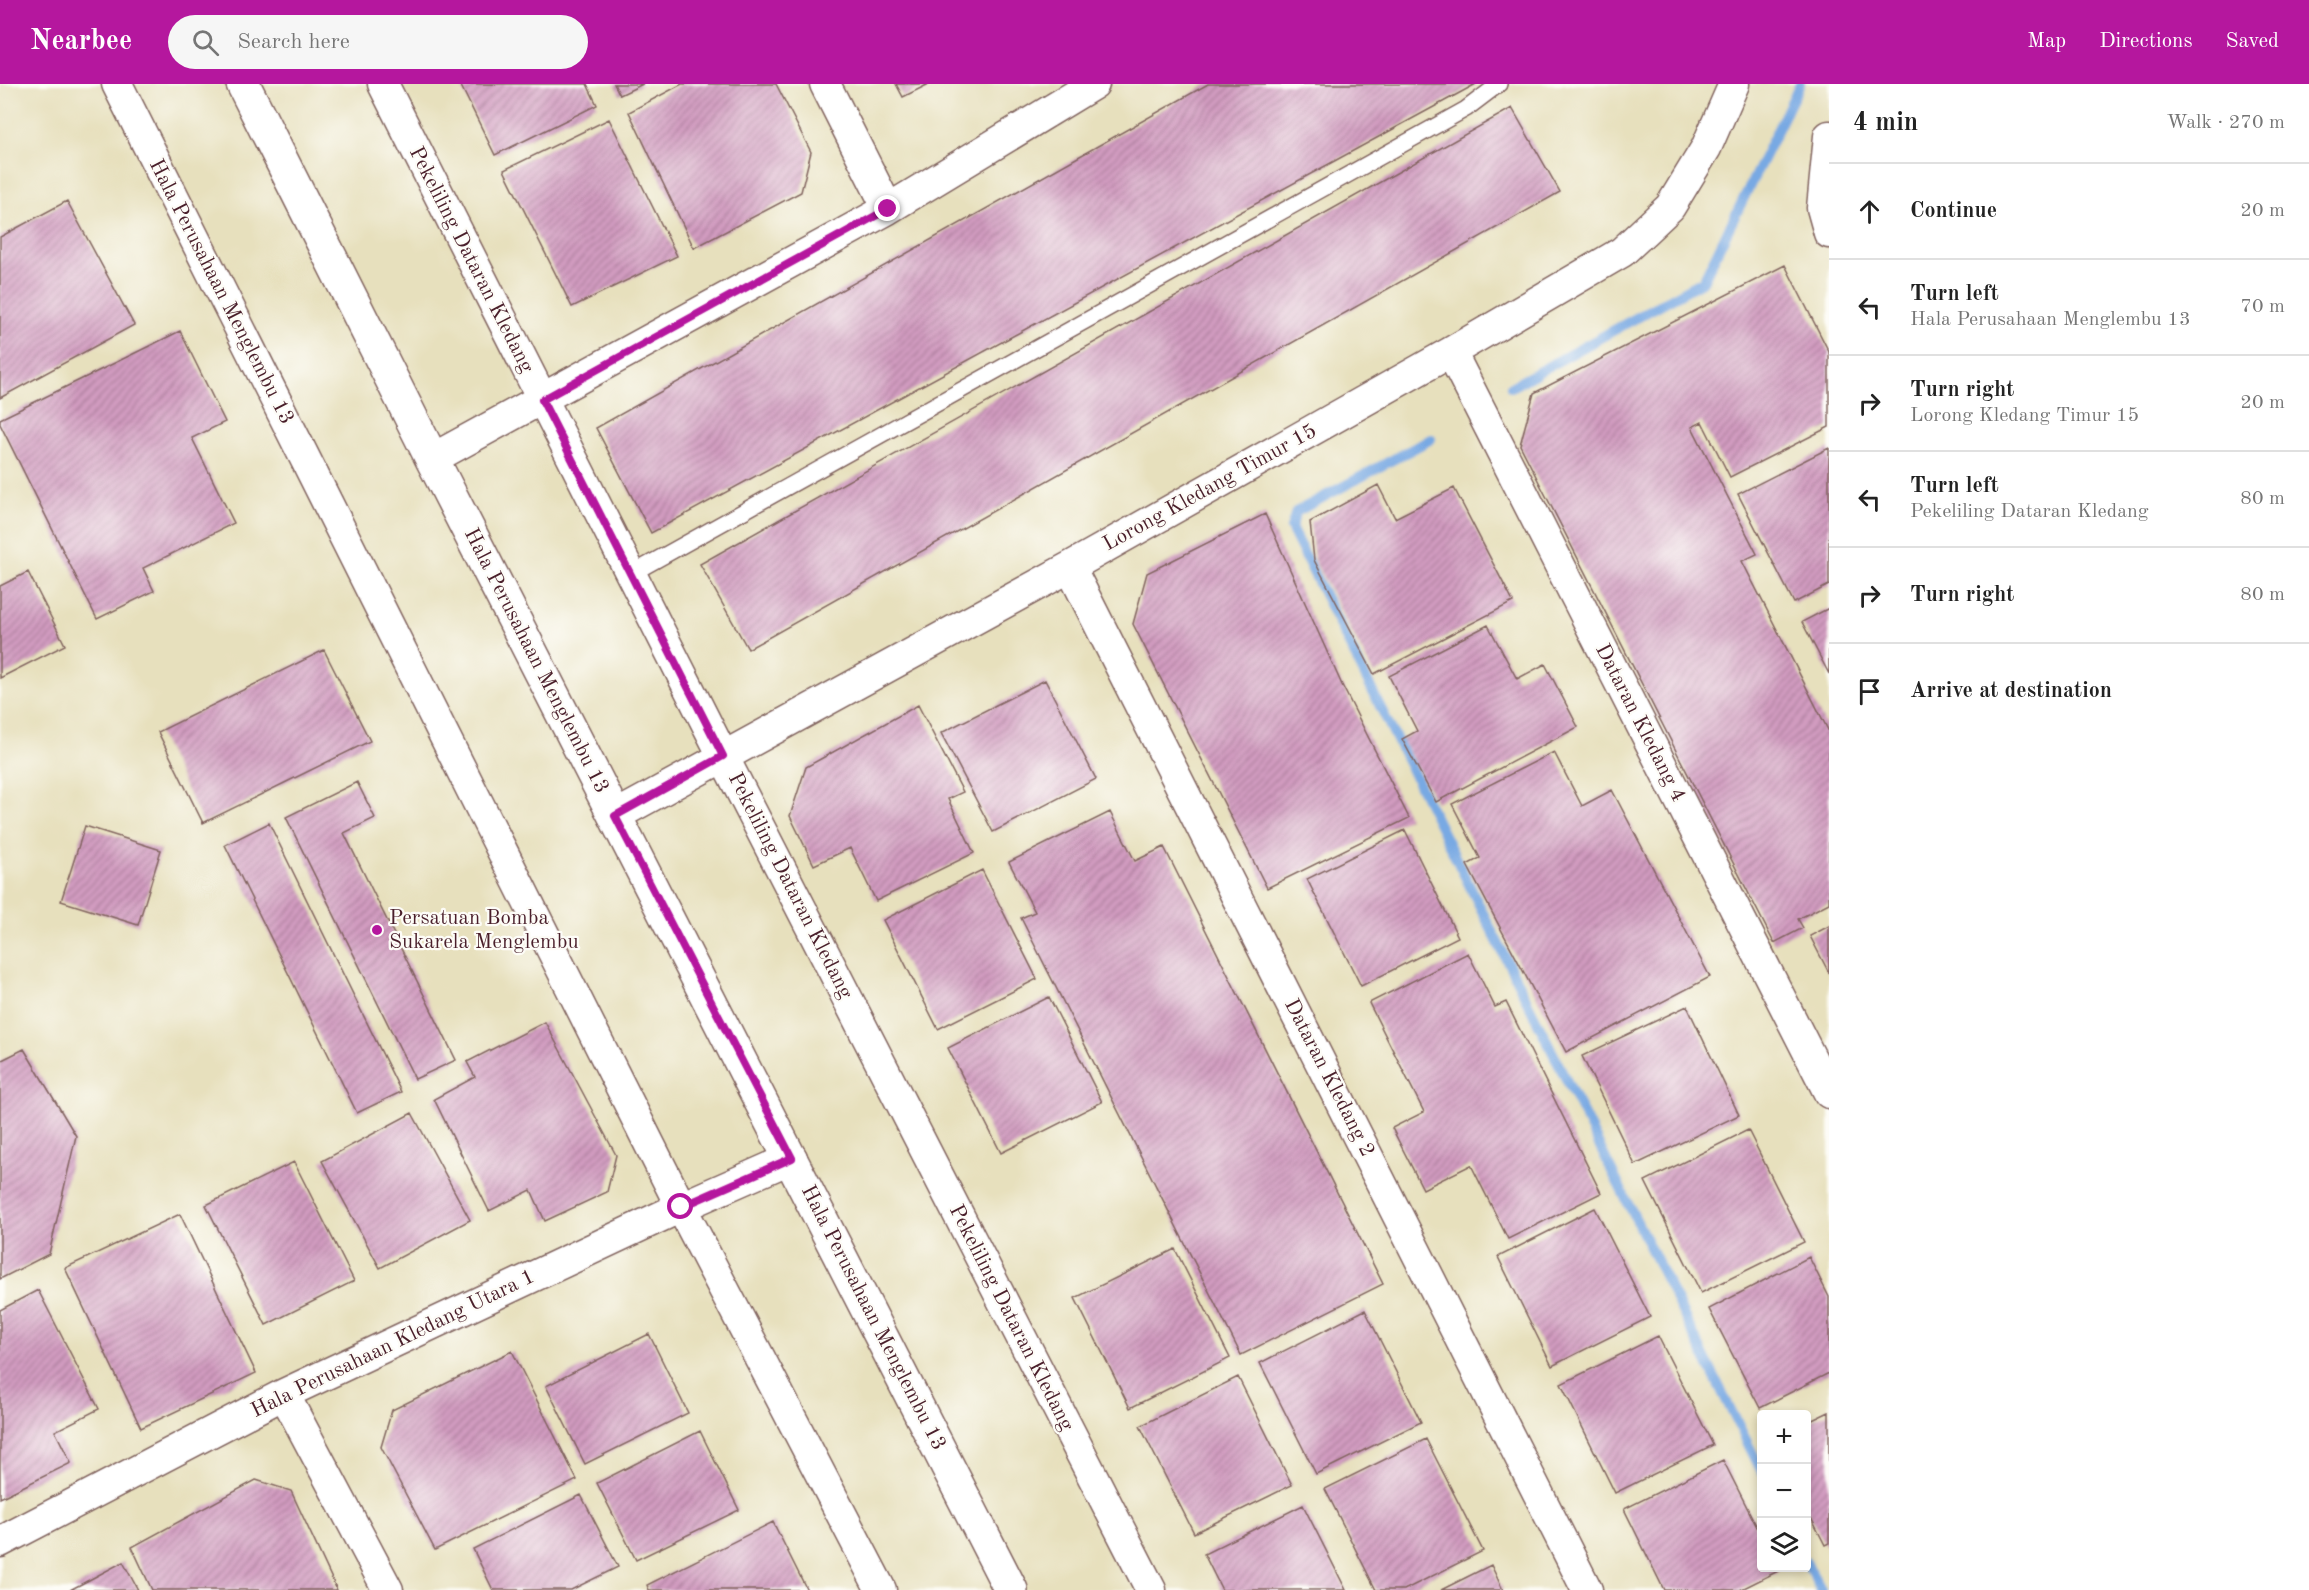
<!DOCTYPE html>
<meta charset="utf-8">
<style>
body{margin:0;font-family:"Old Standard TT",serif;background:#f6f6f6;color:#222}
.controls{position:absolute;right:18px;bottom:18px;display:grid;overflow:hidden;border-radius:6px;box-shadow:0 3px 9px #0003}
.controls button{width:54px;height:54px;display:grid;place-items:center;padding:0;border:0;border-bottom:2px solid #e0e0e0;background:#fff;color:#222;font:30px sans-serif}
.stop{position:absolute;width:18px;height:18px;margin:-14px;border:4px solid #b5179e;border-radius:50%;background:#fff}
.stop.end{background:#b5179e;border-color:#fff;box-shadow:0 2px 6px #0008}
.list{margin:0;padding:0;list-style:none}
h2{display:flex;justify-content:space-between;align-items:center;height:78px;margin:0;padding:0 24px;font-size:26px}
h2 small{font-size:20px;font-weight:400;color:#767676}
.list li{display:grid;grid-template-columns:39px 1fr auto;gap:18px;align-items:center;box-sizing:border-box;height:96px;padding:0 24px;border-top:2px solid #e0e0e0}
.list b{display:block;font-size:22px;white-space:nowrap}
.list p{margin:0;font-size:20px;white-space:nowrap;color:#767676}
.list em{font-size:20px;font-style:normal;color:#767676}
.icon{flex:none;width:33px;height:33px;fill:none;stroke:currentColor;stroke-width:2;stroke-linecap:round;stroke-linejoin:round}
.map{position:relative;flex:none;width:1829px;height:1506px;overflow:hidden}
header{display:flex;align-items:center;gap:36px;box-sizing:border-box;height:84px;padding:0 30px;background:#b5179e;color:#fff}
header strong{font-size:28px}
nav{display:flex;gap:33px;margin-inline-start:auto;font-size:21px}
.search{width:420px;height:54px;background:#f6f6f6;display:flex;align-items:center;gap:15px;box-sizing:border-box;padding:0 21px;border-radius:33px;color:#767676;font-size:22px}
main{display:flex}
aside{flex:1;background:#fff}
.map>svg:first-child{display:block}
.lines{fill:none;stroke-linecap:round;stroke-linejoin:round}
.stream{stroke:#78a9e3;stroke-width:10}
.building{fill:url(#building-hatch)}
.service-casing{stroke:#81635e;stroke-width:18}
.minor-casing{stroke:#81635e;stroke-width:33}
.tertiary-casing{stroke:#81635e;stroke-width:36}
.service{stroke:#fff;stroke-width:15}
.minor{stroke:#fff;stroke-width:30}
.tertiary{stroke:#fff;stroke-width:33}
.route{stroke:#b5179e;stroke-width:8}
.poi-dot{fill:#b5179e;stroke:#fdfcf7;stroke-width:2}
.labels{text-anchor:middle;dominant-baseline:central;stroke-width:4.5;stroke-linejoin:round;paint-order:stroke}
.street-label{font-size:21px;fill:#4a1f2b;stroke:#fdfcf7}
.poi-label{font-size:21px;fill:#4a1f2b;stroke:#fdfcf7;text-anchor:start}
</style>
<header>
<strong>Nearbee</strong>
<div class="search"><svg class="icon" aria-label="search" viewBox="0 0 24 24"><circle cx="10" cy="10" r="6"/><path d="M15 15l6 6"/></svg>Search here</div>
<nav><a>Map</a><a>Directions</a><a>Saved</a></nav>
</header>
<main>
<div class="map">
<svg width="1829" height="1506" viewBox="0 0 1829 1506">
<defs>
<pattern id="building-hatch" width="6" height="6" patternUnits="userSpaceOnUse" patternTransform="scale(1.5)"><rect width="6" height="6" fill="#d19bc0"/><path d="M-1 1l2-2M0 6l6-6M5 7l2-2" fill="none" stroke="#ac7e9c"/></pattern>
</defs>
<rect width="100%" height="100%" fill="#fdfcf7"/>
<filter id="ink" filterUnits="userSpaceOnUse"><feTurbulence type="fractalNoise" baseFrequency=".0167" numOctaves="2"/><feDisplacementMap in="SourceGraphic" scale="12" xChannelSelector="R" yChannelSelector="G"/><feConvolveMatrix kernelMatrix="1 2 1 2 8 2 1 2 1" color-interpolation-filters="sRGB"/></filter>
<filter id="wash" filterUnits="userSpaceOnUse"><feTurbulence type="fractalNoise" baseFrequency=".008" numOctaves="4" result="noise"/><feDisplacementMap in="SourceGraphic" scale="24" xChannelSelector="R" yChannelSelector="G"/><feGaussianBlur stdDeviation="1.35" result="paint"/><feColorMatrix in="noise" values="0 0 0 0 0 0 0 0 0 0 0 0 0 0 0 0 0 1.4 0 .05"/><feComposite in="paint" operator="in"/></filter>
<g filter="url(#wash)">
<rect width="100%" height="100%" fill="#e7e0bd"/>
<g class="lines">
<path class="stream" d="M1511,303L1703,197L1800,0
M1431,355L1296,428L1291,444L1762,1388
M1806,1478L1821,1506"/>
</g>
<g id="blocks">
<path class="building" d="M460,0H587L597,21L495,71Z
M614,0H643L620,11Z
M682,0H776L811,68L801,108L694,164L629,28Z
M896,0H929L903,13Z
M1208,0H1476L651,449L596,344Z
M1512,24L1560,108L748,565L700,480Z
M609,35L677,172L572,223L504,86Z
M67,117L134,241L0,314V153Z
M1785,181L1829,268V343L1730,393L1702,338L1692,343L1757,470L1742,477L1829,648V819L1798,835L1803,844L1774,859L1520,361L1534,309Z
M180,247L225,338L192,354L234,439L143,484L154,507L97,535L0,340V335Z
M1829,364V501L1794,519L1738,410Z
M1378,401L1395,434L1454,404L1513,518L1374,590L1314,476L1310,438Z
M1265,430L1342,601L1409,734L1267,804L1133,540L1147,489Z
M28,488L65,561L0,594V502Z
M1829,524V590L1802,538Z
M1488,541L1517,595L1545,580L1578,643L1436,718L1402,655L1417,647L1389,592Z
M324,566L370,657L203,739L158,648Z
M1045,596L1096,695L993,748L941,649Z
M918,621L963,708L948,715L974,769L876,817L850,764L814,781L790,732L806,683Z
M1554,668L1582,722L1612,706L1710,893L1566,968L1467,781L1480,774L1452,720Z
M357,698L375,734L344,749L456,976L415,995L286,733Z
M1110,728L1135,777L1164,763L1383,1200L1241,1271L1021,834L1035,828L1009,778Z
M269,739L401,1008L357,1029L225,761Z
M85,742L161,766L138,841L61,817Z
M1405,746L1458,853L1361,902L1307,795Z
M982,786L1037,895L938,945L883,836Z
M1829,842V889L1810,852Z
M1468,869L1495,923L1506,918L1601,1109L1508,1155L1471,1081L1423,1105L1392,1044L1424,1028L1369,919Z
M1049,913L1102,1018L1001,1069L948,964Z
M1687,922L1739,1031L1635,1081L1582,972Z
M545,938L616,1071L607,1108L545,1137L531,1106L489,1127L434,1015L475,993L467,978Z
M24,965L76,1052L49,1170L0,1195V977Z
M412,1029L470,1136L380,1184L322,1077Z
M1748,1046L1804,1158L1701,1209L1645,1097Z
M294,1078L354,1197L266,1241L206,1121Z
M1595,1124L1650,1233L1552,1282L1498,1173Z
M180,1130L256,1289L141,1344L65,1184Z
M1175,1165L1230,1274L1130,1324L1075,1214Z
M1809,1173L1829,1213V1289L1760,1324L1709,1225Z
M38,1206L99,1325L55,1347L71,1379L0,1414V1226Z
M1365,1226L1421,1338L1316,1390L1260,1279Z
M649,1250L688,1329L585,1380L546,1302Z
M1658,1252L1713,1361L1615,1409L1561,1300Z
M512,1267L577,1396L435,1466L381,1363L392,1326Z
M1238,1293L1292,1401L1194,1449L1140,1342Z
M1829,1328V1459L1825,1461L1806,1424V1339Z
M700,1347L739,1426L636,1476L597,1399Z
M1426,1355L1483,1467L1404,1506H1376L1325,1405Z
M1723,1376L1762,1453V1484H1777L1778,1487L1740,1506H1664L1624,1425Z
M256,1396L291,1407L337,1506H152L132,1463Z
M581,1411L618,1483L571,1506H493L473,1465Z
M1303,1421L1346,1506H1222L1204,1470Z
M773,1438L807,1506H649L647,1501Z
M123,1478L138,1506H70Z
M1491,1481L1503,1506H1441Z"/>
</g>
</g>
<g filter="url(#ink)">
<use href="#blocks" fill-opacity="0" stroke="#81635e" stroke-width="1.5"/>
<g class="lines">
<defs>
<path id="service" d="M631,490L1466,25L1499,0"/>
<path id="minor" d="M117,0L681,1123L881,1506
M383,0L723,672L1151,1506
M825,0L888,125
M1829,52L1822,124L1829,149
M1451,268L1829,1009
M432,375L888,125L1094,0
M1070,483L1587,1506
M615,732L1070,483L1451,268L1622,168L1670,123L1706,64L1734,0
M284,1310L388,1506
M0,1458L284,1310L681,1123L792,1074"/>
<path id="tertiary" d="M243,0L432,375L1011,1506"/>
</defs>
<use href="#service" class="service-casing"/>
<use href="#minor" class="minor-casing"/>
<use href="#tertiary" class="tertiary-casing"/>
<use href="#service" class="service"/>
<use href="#minor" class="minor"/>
<use href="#tertiary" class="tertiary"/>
</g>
</g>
<g class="lines" filter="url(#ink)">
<path class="route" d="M681,1123L792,1074L615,732L723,672L542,316L888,125"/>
</g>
<circle class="poi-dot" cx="377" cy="846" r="6"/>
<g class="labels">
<g class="street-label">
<text transform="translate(471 176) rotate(63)">Pekeliling Dataran Kledang</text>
<text transform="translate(221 208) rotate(63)">Hala Perusahaan Menglembu 13</text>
<text transform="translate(1210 404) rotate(-29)">Lorong Kledang Timur 15</text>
<text transform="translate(536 577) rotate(63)">Hala Perusahaan Menglembu 13</text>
<text transform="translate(1640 639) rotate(63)">Dataran Kledang 4</text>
<text transform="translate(790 802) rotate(63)">Pekeliling Dataran Kledang</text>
<text transform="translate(1329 994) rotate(63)">Dataran Kledang 2</text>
<text transform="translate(873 1234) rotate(63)">Hala Perusahaan Menglembu 13</text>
<text transform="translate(1011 1234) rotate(63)">Pekeliling Dataran Kledang</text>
<text transform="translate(393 1260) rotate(-26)">Hala Perusahaan Kledang Utara 1</text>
</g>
<g class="poi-label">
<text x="389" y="834">Persatuan Bomba<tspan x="389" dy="24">Sukarela Menglembu</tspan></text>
</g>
</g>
</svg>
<div class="controls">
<button>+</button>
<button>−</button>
<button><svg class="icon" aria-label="layers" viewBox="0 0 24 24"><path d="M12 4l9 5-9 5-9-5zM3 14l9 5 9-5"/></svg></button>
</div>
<div class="stop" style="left:681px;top:1123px"></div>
<div class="stop end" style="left:888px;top:125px"></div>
</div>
<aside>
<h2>4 min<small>Walk · 270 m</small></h2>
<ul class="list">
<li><svg class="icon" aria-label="ahead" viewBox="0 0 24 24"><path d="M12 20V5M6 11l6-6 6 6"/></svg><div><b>Continue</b></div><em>20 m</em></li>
<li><svg class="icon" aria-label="left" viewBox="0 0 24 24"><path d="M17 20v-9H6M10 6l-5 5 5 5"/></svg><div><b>Turn left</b><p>Hala Perusahaan Menglembu 13</p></div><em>70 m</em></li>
<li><svg class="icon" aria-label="right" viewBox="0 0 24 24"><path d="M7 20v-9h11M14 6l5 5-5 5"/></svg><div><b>Turn right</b><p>Lorong Kledang Timur 15</p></div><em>20 m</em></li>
<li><svg class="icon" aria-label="left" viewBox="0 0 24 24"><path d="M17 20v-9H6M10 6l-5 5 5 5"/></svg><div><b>Turn left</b><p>Pekeliling Dataran Kledang</p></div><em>80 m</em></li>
<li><svg class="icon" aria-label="right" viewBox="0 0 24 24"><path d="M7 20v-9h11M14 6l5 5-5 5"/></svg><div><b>Turn right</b></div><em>80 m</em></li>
<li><svg class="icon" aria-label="arrive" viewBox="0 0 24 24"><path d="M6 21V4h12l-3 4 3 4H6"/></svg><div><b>Arrive at destination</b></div></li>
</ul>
</aside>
</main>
